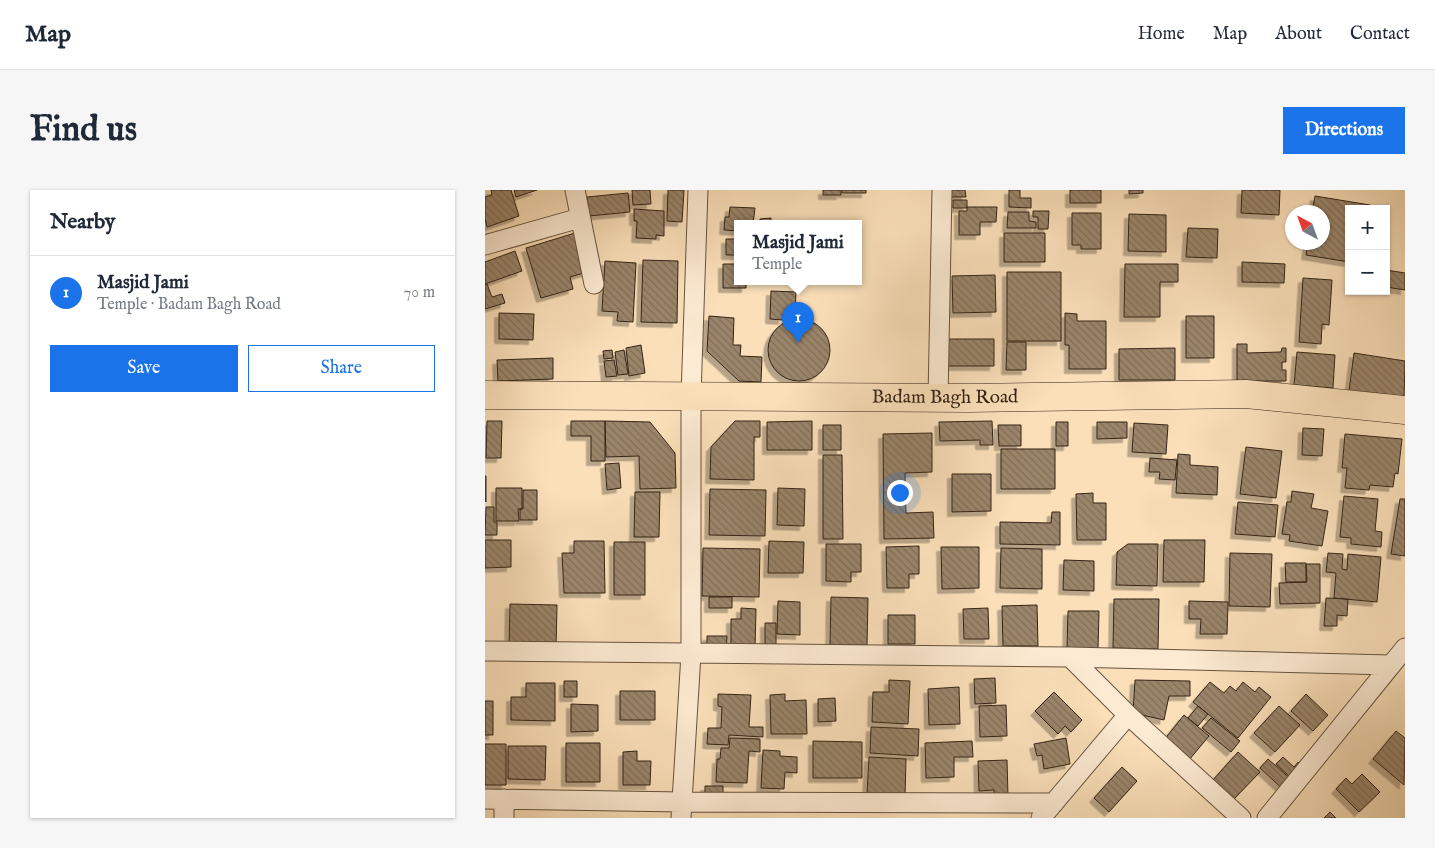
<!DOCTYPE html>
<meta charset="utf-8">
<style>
body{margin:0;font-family:"IM FELL English",serif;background:#f6f6f7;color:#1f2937}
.controls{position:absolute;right:15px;top:15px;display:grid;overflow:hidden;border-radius:0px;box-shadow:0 1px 4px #0004}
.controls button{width:45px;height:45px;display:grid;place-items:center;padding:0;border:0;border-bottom:1px solid #e0e1e3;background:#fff;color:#1f2937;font:25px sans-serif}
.compass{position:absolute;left:800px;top:15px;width:45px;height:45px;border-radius:50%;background:#fff;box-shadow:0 1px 4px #0004;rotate:319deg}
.you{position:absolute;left:414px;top:302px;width:18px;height:18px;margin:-12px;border:4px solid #fff;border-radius:50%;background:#1a73e8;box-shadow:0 0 0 8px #1a73e833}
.badge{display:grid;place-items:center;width:32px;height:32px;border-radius:50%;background:#1a73e8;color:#fff;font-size:16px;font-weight:700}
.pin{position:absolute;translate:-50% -41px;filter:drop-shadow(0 1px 2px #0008)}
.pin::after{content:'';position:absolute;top:26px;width:18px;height:15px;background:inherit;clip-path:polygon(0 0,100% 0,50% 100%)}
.popup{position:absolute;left:249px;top:30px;width:128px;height:65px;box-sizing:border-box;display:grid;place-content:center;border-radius:0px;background:#fff;filter:drop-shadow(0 1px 4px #0005);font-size:16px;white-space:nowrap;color:#747a83}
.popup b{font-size:19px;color:#1f2937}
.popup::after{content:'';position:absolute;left:50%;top:100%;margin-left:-10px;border:10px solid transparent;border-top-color:#fff}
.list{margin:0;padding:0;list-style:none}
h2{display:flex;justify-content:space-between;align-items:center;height:65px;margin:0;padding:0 20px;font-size:21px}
h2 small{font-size:16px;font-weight:400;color:#747a83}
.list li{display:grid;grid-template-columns:32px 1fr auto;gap:15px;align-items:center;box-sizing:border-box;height:75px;padding:0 20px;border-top:1px solid #e0e1e3}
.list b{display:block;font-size:19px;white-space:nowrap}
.list p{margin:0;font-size:16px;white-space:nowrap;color:#747a83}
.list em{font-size:16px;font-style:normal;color:#747a83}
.actions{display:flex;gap:10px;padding:15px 20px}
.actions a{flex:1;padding:11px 0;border:1px solid #1a73e8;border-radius:0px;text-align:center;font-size:18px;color:#1a73e8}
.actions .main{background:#1a73e8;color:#fff}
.map{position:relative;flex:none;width:920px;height:628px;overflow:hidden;border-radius:0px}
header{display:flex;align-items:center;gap:30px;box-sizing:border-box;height:70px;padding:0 25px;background:#fff;border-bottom:1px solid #e0e1e3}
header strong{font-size:24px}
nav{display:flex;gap:28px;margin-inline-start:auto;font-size:18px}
.intro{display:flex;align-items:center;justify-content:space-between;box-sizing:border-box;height:120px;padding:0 30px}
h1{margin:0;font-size:35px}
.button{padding:12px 22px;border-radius:0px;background:#1a73e8;color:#fff;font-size:18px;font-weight:700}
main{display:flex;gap:30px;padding:0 30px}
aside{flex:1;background:#fff;border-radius:0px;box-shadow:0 1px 4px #0004}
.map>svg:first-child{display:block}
.building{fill:url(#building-back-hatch);stroke:#342416;filter:url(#shadow)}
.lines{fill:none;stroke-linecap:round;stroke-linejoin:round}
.minor-casing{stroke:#66533f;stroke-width:21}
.primary-casing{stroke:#342416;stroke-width:29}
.minor{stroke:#fcead2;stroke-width:19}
.primary{stroke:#fadfb9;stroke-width:28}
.labels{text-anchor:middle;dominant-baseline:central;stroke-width:4;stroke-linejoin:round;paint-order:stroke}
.street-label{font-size:19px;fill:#342416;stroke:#fcead2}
</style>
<header>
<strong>Map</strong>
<nav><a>Home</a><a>Map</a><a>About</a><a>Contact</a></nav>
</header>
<div class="intro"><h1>Find us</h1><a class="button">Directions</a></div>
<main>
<aside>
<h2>Nearby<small></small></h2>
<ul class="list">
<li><span class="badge">1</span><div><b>Masjid Jami</b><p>Temple · Badam Bagh Road</p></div><em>70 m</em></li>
</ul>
<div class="actions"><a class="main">Save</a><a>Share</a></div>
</aside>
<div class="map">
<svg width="920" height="628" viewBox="0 0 920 628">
<defs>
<pattern id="building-back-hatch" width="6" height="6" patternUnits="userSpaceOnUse" patternTransform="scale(1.25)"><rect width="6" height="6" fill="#9b856b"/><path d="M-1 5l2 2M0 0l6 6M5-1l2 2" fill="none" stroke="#7f6d57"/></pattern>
<filter id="shadow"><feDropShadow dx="-4.5" dy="4.5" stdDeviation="0" flood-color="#0004"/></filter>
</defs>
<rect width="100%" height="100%" fill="#fadfb9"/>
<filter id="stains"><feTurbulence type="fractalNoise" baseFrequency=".004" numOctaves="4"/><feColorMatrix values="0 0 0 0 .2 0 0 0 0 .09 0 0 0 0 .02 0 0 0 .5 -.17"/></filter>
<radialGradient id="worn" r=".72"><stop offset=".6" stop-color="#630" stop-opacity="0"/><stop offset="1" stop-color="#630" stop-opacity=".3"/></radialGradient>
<path class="building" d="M6,0H26L34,26L2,37L0,29V7L7,5Z
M29,0H52L31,7Z
M147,0H165L166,14L148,15Z
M183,0H199L197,32L182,31Z
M338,0H356V5H338Z
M357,0H381V3H357Z
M466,0H480L481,7H466Z
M524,0H535V8H546V18L524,17Z
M585,0H616V13H585Z
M644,0H658V3L644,4Z
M757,0H795L794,25L756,23Z
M143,3L145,22L104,26L102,7Z
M830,6L885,15V19H864V72L821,65L823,52H838V22H827Z
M468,10H482V18H468Z
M245,17L270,18L268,34H253V41L239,40L240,27H244Z
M482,17H512L511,32H495V45H474V21H482Z
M149,19L179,21V46L171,45V49L151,48L152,31H149Z
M548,21H564L563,39H553V27H548Z
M523,22H544V31L551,32V38H522Z
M587,23H616V59H596V55H587Z
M644,24L681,25V62L643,61Z
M286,28V34H275V29Z
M703,38L733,39L732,68L701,67Z
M90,43L102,82L85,87L88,99L56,108L41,58Z
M519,43H560V72H519Z
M241,49H253V65H241Z
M30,61L37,81L0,94V72Z
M158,70L193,71L192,133L156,132Z
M120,71L151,73L148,132L132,131L133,122L117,121Z
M757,72L800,74L799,93L757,92Z
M238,74H253V92H261V98H238Z
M640,74H693V92H675V127H639Z
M901,80L920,83V100L901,97Z
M522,82H576V151H522Z
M510,85L511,122L468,123L467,86Z
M818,88L847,90L844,135L837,134L836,154L814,152Z
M2,94L7,107L17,104L20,113L0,119V95Z
M286,101L311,102L310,124H298V130L285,129Z
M14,123L49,124L48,150L14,149Z
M580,123L592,124V131H621V179H584V155H580Z
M224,126L249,128L248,155H256L255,166L277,167L276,192L254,191L222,161Z
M701,126H729V168H701Z
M283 160a31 31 0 1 1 62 0a31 31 0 1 1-62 0Z
M459,149H509V176H459Z
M522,152H541V180H521Z
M752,154H762V163L796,162L797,158H801V172H797V180H801V191H752Z
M156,155L160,183L144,186L141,158Z
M690,158V190H634V159Z
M127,160L128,168L119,169L118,161Z
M139,160L143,184L133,185L130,162Z
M812,162L850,165L848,198L809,195Z
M869,163L920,171L919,209L864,201Z
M68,168V189L13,191L12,170Z
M129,170L132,186L121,187L119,171Z
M2,231H17L16,268H1Z
M86,231H120V271H106V246H86Z
M120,231L165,232L190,263L191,298L155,299L154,266L121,267Z
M250,231H275V247H269V290L225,289L226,257Z
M327,231V260H282V232Z
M507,231L508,255H495V250L455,251L454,232Z
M571,232H583V256H571Z
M612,232H642V248L612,249Z
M649,233L683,235L681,264L647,262Z
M338,235H356V260H338Z
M513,235H536V256H514Z
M818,238L839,239L837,266L817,265Z
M447,243V282L420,283L421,323L448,322L449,348L399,349L398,244Z
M860,244L917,249L913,284L910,283L908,297L885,295L884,300L860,298L862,278H857Z
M761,257L797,261L791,308L755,304Z
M516,259H570V299H516Z
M693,264L705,265V275L733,277L732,305L691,303Z
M338,265H357L358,349H338Z
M665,268L692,270L690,290L674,289L675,282H664Z
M134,273L136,298L122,300L120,274Z
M467,284H506V321L467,322Z
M0,286H1V312L0,311Z
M11,298H37V319H33L34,331H11Z
M293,298L320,299L319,336L292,335Z
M225,299L281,300L280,346L224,345Z
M38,300H52V330H35V319H38Z
M807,301L829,304L826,318L843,321L837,356L804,351L805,345L797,344L802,312H806Z
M150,302H175L174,347H149Z
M608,303V313H621V350H592L591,304Z
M859,306L893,309L890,341L897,342L896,357L866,354V348L855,347Z
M915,309H920V366L906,364Z
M753,312L793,315L790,347L750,344Z
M1,317H9V332H12V345H0Z
M567,322H575V355L515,354V332L566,333Z
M0,350H26V377L0,378Z
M679,350H720L719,392H678Z
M89,351H119L120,403H79L77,363H89Z
M284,351L319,352L318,383H283Z
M129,352H160V405H129Z
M341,354H376V382H366V392L341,391Z
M643,354H673L672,396L631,395L632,362Z
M434,356V384H424V398H402L401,357Z
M456,357H494V398L457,399Z
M218,358L275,359L274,407L217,406Z
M516,358L557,359V399L515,398Z
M745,363L787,364L785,417L744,416Z
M843,363L858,364L857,379L862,380L863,364L896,367L892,412L849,408L851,383L841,382Z
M579,370L609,371V401L578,400Z
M800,373H821V392H801Z
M821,374H835V413L795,414L794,393L822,392Z
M224,407H247V418H224Z
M346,407L383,408L382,455H345Z
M841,408L863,409L862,426L852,425V436H839Z
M629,409H674L673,459L628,458Z
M293,411L315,412V445L292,444Z
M704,411L743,412L742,444H715L716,429H704Z
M25,414L72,415L71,459L24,458Z
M552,415L553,456H518L517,416Z
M256,418L271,419L270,457L246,456V429H256Z
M503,418L504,449H479L478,419Z
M583,421H614L613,459L582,458Z
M403,425H430V454H403Z
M280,433H291V460H280Z
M222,446H242L241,462H222Z
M510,488L511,513L490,514L489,489Z
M404,490L425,491L423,534L387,532L388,502H404Z
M650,490L705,491V506H684L679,530L648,523Z
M79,491H92V507H79Z
M725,492L739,503L745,496L751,501L758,492L770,502L774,497L786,507L753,548L708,512Z
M41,493H70V531L26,530V507H41Z
M474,497L475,534L444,535L443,499Z
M135,501H170V530H135Z
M569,502L597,530L586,542L580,536L573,544L550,521Z
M233,504L266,505L264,537H278V547L244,545L243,555L222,554L223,538H236L237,517L233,516Z
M300,504V511L321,510L322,544H286L285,505Z
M821,504L843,525L828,541L806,521Z
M350,508L351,531L333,532V509Z
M0,511H8V545H0Z
M86,514L113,515V541L86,542Z
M521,515L522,546L495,547L494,516Z
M713,516L723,524L713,536L703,528Z
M794,516L815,535L790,562L769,543Z
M699,525L724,546L704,570L679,550Z
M726,528L755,551L746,562L717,538Z
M386,537L434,539L433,566L385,563Z
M911,541L920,548L919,595L888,569Z
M245,548L275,549V562L264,561L262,593L231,592L232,569H235L236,558H244Z
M581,548L585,574L559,579L557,565L552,566L549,554Z
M328,551L377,552V588H328Z
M487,551L488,567H469V587L441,588L440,553Z
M81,553H115V592H81Z
M0,554H21V595H0Z
M23,556H61L60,590L23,589Z
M278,560L295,561V566L312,567V583L300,582L299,599L276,598Z
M152,561V571H166L165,595H138V562Z
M753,562L775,582L748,610L727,591Z
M384,567L421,569L420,605L382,604Z
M798,567L809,577L813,572L820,579L809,591L791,574Z
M783,569L809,592L800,601L775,578Z
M522,570L523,606L509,607V600L494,601L493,571Z
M637,577L652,591L624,622L609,608Z
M877,584L895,602L874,622L851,599L861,588L867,594Z
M220,596H238V608L220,607Z
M845,622L851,628H839Z"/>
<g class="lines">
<defs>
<path id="minor" d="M90,0L109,94
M0,55L95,28
M453,208L457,0
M0,461L585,467L906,475
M585,467L643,525L756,628
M0,609L197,612L569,613
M19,609V628
M196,628L206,464V206L213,0
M556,628L643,525
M782,628L920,458"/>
<g id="primary">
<path id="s1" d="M0,205L484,208L761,204L920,220"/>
</g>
</defs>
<use href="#minor" class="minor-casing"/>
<use href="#primary" class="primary-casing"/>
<use href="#minor" class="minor"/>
<use href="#primary" class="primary"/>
</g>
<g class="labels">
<g class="street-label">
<text stroke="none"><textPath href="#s1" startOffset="460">Badam Bagh Road</textPath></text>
</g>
</g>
<rect width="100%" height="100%" filter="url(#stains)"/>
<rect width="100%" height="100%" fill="url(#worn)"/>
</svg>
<div class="controls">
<button>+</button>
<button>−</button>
</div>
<svg class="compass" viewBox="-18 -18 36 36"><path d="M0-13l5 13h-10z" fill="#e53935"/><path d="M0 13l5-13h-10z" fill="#747a83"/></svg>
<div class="you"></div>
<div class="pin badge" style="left:313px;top:153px">1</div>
<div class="popup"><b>Masjid Jami</b>Temple</div>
</div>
</main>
